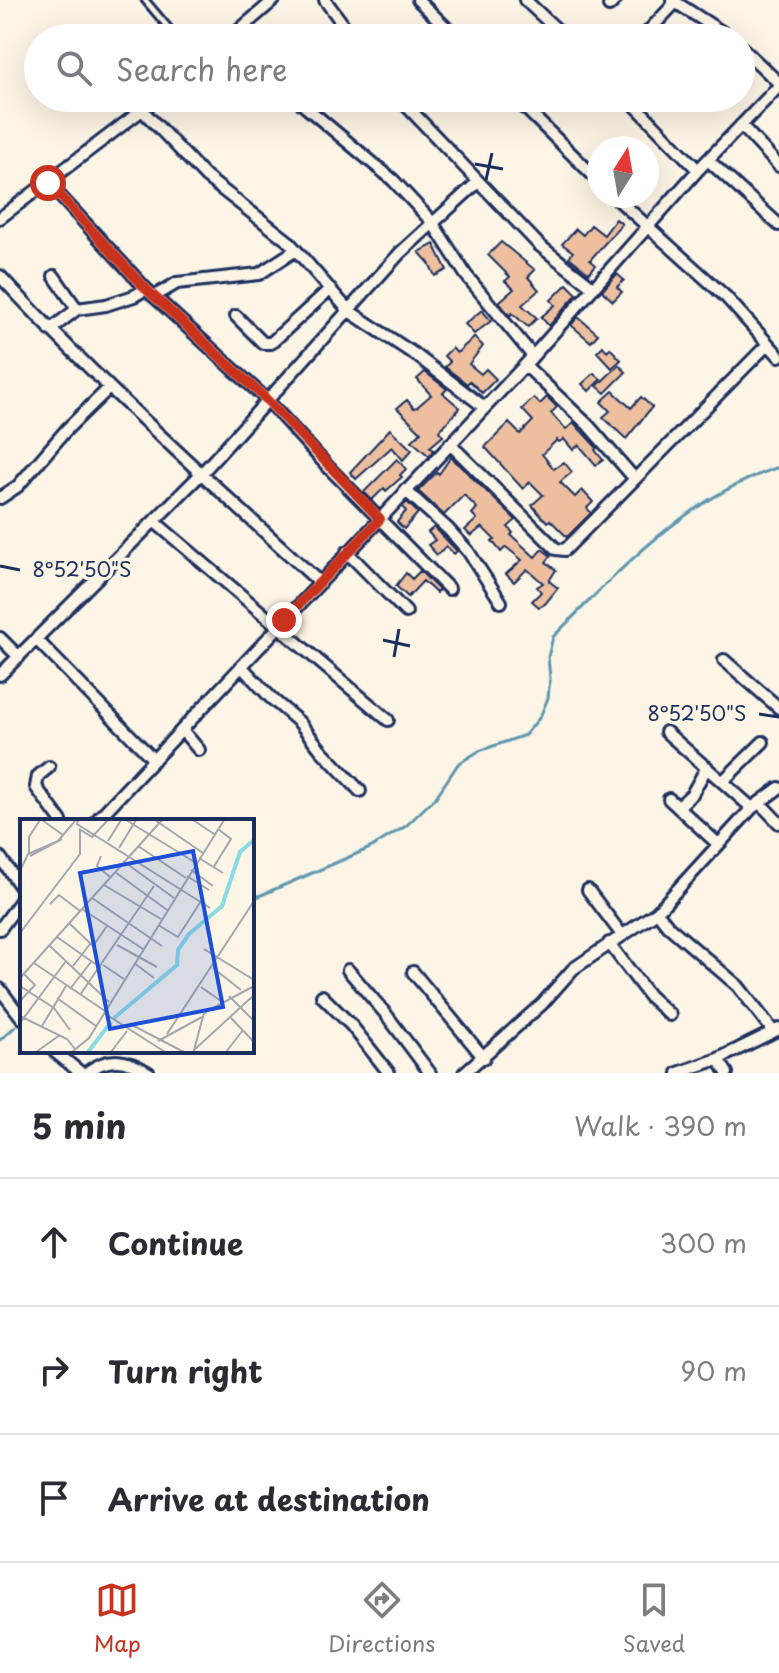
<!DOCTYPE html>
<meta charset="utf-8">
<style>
body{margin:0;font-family:"Playpen Sans",sans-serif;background:#f7f7f7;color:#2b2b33}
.compass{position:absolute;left:587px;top:136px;width:72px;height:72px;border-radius:50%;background:#fff;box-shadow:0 8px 32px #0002;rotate:11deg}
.stop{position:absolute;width:24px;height:24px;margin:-18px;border:6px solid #c8321e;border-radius:50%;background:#fff}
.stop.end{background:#c8321e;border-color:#fff;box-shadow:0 2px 8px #0008}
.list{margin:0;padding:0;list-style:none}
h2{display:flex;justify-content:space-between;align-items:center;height:104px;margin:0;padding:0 32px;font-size:34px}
h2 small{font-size:26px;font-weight:400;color:#7c7c81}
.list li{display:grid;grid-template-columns:52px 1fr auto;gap:24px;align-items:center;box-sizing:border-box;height:128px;padding:0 32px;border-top:2px solid #e1e1e2}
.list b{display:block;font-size:30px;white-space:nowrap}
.list em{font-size:26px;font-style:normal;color:#7c7c81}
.icon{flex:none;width:44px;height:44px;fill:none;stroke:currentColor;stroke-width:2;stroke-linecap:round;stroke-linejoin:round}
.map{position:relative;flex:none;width:779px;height:1073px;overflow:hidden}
.search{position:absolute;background:#fff;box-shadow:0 8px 32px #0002;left:24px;right:24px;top:24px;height:88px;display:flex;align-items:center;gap:20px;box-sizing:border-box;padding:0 28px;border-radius:44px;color:#7c7c81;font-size:30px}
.sheet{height:488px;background:#fff}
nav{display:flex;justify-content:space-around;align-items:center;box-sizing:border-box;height:112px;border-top:2px solid #e1e1e2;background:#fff;font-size:22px;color:#7c7c81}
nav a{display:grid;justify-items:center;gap:4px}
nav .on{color:#c8321e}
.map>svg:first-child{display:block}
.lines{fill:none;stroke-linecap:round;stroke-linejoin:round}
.stream{stroke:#5e96b0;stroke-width:3}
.building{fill:#eebf9e;stroke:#1b2f5e;stroke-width:2}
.service-casing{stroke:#1b2f5e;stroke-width:11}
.minor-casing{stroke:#1b2f5e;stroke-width:16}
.service{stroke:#fcf5e5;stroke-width:5}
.minor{stroke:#fcf5e5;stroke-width:10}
.route{stroke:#c8321e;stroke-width:10}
.ticks{fill:none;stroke:#1b2f5e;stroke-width:3}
.inset-river{fill:none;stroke:#8adae6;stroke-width:4}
.inset-road{fill:none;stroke:#a2a6af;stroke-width:2}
.view{fill:#1d4ed8;fill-opacity:0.15;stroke:#1d4ed8;stroke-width:4}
.inset-edge{fill:none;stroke:#1b2f5e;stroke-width:4}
.ticks-label{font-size:20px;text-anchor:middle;fill:#1b2f5e;stroke:#fcf5e5;stroke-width:7;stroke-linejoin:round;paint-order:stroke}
</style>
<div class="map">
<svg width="779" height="1073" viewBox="0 0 779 1073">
<rect width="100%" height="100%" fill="#fcf5e5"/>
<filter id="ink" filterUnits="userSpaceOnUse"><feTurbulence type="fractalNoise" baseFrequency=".0125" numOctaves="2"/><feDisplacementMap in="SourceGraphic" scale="16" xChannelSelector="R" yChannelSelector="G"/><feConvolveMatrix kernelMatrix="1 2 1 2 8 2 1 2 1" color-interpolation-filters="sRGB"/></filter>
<g filter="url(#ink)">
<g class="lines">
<path class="stream" d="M252,899L370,848L406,826L436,797L458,764L479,751L525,735L540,717L548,698L550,678L548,657L553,637C621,569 685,498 779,467
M0,1040L16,1026"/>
</g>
<path class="building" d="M616,219L622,224L590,260L596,265L589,273L569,257L573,252L562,244L576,229L583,235L591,225L604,235Z
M501,242L535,270L528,277L539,290L522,305L537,318L528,327L512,313L510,316L499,302L514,289L505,281L510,277L488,255Z
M434,244L447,270L435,276L429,263L419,252Z
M617,274L624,280L617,287L622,292L613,301L602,291Z
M567,284L577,294L549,326L541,317L555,305L551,300Z
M482,310L491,321L474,334L465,324Z
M578,317L598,334L591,342L571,325Z
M474,337L483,346L469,364L481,374L486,369L496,379L482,393L470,381L467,384L445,367L450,362L444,356L452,348L457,353Z
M603,346L607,351L610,348L621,360L612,368L597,352Z
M619,365L626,372L605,393L597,386Z
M425,372L447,389L443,393L460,408L439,431L443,436L430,447L434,450L429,456L412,441L421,432L397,408L407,400L414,408L417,407L431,395L417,379Z
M594,373L601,379L589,391L582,384Z
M613,391L631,408L641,397L652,407L626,439L603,417L610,411L601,402Z
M547,397L557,407L551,413L558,421L566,429L574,423L597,448L595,450L603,460L596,465L579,445L573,450L564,439L559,442L557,440L542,454L554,469L564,462L572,472L560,482L575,497L582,490L593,502L587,508L591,513L567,537L550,520L548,522L541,516L532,505L543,495L530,482L523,489L485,447L509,423L520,434L533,421L522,409L534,398L540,404Z
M390,429L412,450L403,460L392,447L356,479L350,472Z
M451,457L516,520L508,527L513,533L511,535L535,557L542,549L551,556L546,562L556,570L549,581L558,588L545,604L539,607L532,601L541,592L537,587L543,583L527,569L514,582L506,574L522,560L506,547L501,552L492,541L495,540L482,527L471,536L465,530L477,519L472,514L477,508L464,495L444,515L418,491L437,472L439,474Z
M397,459L406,469L400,475L402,477L386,491L384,488L372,500L364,492Z
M407,502L418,513L404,529L397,522L406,511L402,507Z
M434,527L457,551L454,554L446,546L437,555L428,545L435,540L428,532Z
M420,571L439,590L436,593L423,581L408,597L396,586L406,573L412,579Z"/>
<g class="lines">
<defs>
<path id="service" d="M145,0L177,38"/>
<path id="minor" d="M325,0L353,38
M418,0L457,38
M525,0L566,38
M672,0L731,38
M609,6L615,0
M230,38L274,0
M642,38L675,3
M741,47L779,83
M295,98L393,180L432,222L466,275L532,355
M399,98L539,245L594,288
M515,98L599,181
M628,98L698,170
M143,111L206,177L288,241L349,311L417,356L484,407
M741,125L779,166
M709,161L779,225
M48,183L146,289L266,399L330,469L449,589
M614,196L726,297L779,356
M0,218L158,98
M0,276C100,384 211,482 319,582
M54,276L77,309
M155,296L177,283L259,274L296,250
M236,316L263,343H271L330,289
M50,330L77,309L106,305L134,296L146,289
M525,365L588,425L634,478
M450,444L556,549L565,550L768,344
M405,490L448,529L468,551L501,602
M0,498L18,486L67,429L109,388
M155,522L388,720
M347,552L406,612
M0,638L19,657
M37,640L154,760
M724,660L779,708
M242,667L271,698L299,722L321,750L360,791
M0,675L202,473L400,253L478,182
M182,730L199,750
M666,732L752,808
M49,767L38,776L36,787L61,821
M723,781L763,742
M669,799L718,844
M760,803L779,823
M678,807L692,794L707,767
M96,821L525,365L698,170L779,86
M0,857L22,889
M588,890L622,935
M657,912L668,926L738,986L773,1031
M0,929L22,899
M609,943L649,996L670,1015
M348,970L385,1013L430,1073
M413,972L484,1058
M0,989L22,1018
M322,996L351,1025L389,1073
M54,1051L81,1073
M718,1059L727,1073
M86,1073C108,1056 125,1058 149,1073
M464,1073L542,1004L573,969L657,912L752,808L779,788
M678,1073L718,1059L779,1029"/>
</defs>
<use href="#service" class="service-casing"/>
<use href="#minor" class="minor-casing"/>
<use href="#service" class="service"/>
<use href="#minor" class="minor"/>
</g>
</g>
<g class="lines" filter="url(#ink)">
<path class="route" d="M48,183L146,289L266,399L380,519L284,620"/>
</g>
<path class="ticks" d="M475,164L503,169M486,180L492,153M0,566L20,570M383,640L410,646M394,657L399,629M759,714L779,717"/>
<g transform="translate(20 819)">
<rect width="234" height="234" fill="#fcf5e5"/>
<path class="inset-river" d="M94,199L157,146L158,131L169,115L202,87L220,33L234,21M68,233L91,203"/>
<path class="inset-road" d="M22,1L43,16M58,1L57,5L190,89M106,1L176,44M135,1L183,34M173,1L194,15M59,10L72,18L88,1M88,22L101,1M118,27L166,59M99,29L116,1M9,34V18L20,1M10,37L42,20M81,37L77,47L90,58M179,39L203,54M103,42L154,79M193,49L211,20L198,10M171,51L193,67M0,52L8,35L38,22L55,2M95,53L147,91M167,57L189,71M84,66L141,100M72,79L142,127M30,85L39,76L60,92M62,90L123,130M49,104L73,127L87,107M138,106L158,118L181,82M0,114L60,35V10M37,118L81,149M97,126L137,148M30,127L89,183M184,130L234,161M14,144L85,192M114,144L134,159M83,146L104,160M53,147L70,125M193,149L221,171M0,159L142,1M0,167L34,189L50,211M181,168L201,182M50,170L71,143M60,176L134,67M209,177L234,202M37,179L76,207M0,182L15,166L4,155M84,194L145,233M0,197L47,220L55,230M211,199L234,223M0,204L46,142M22,207L46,167M102,208L114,207L164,233M147,215L234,82M138,222L182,198M174,231L184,194L234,167M173,232L234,176M16,233L40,216M52,233L69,219L204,1M91,233L107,212M206,233L223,211"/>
<path class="view" d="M173,32L203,188L90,210L60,54Z"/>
<rect width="234" height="234" class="inset-edge"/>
</g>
<g class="ticks-label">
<text x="82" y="577">8°52'50"S</text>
<text x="697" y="721">8°52'50"S</text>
</g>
</svg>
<svg class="compass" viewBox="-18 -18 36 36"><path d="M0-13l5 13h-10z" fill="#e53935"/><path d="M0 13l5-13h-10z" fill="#7c7c81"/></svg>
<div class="stop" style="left:48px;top:183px"></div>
<div class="stop end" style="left:284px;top:620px"></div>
<div class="search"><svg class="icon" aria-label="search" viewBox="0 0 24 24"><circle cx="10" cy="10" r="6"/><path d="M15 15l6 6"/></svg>Search here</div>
</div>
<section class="sheet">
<h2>5 min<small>Walk · 390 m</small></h2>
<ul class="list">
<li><svg class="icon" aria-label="ahead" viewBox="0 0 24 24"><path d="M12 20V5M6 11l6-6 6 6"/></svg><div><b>Continue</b></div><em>300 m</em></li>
<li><svg class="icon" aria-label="right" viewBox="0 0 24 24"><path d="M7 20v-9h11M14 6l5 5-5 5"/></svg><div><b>Turn right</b></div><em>90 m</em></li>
<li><svg class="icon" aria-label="arrive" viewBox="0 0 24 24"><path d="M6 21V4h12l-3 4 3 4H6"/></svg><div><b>Arrive at destination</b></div></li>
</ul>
</section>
<nav>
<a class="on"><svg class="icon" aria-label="map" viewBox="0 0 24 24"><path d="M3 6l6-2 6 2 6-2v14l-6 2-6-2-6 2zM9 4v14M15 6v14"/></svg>Map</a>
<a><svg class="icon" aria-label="directions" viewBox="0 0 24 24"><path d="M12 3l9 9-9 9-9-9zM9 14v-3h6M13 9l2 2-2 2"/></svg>Directions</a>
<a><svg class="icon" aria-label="saved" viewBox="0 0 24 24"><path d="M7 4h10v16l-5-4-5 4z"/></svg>Saved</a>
</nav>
